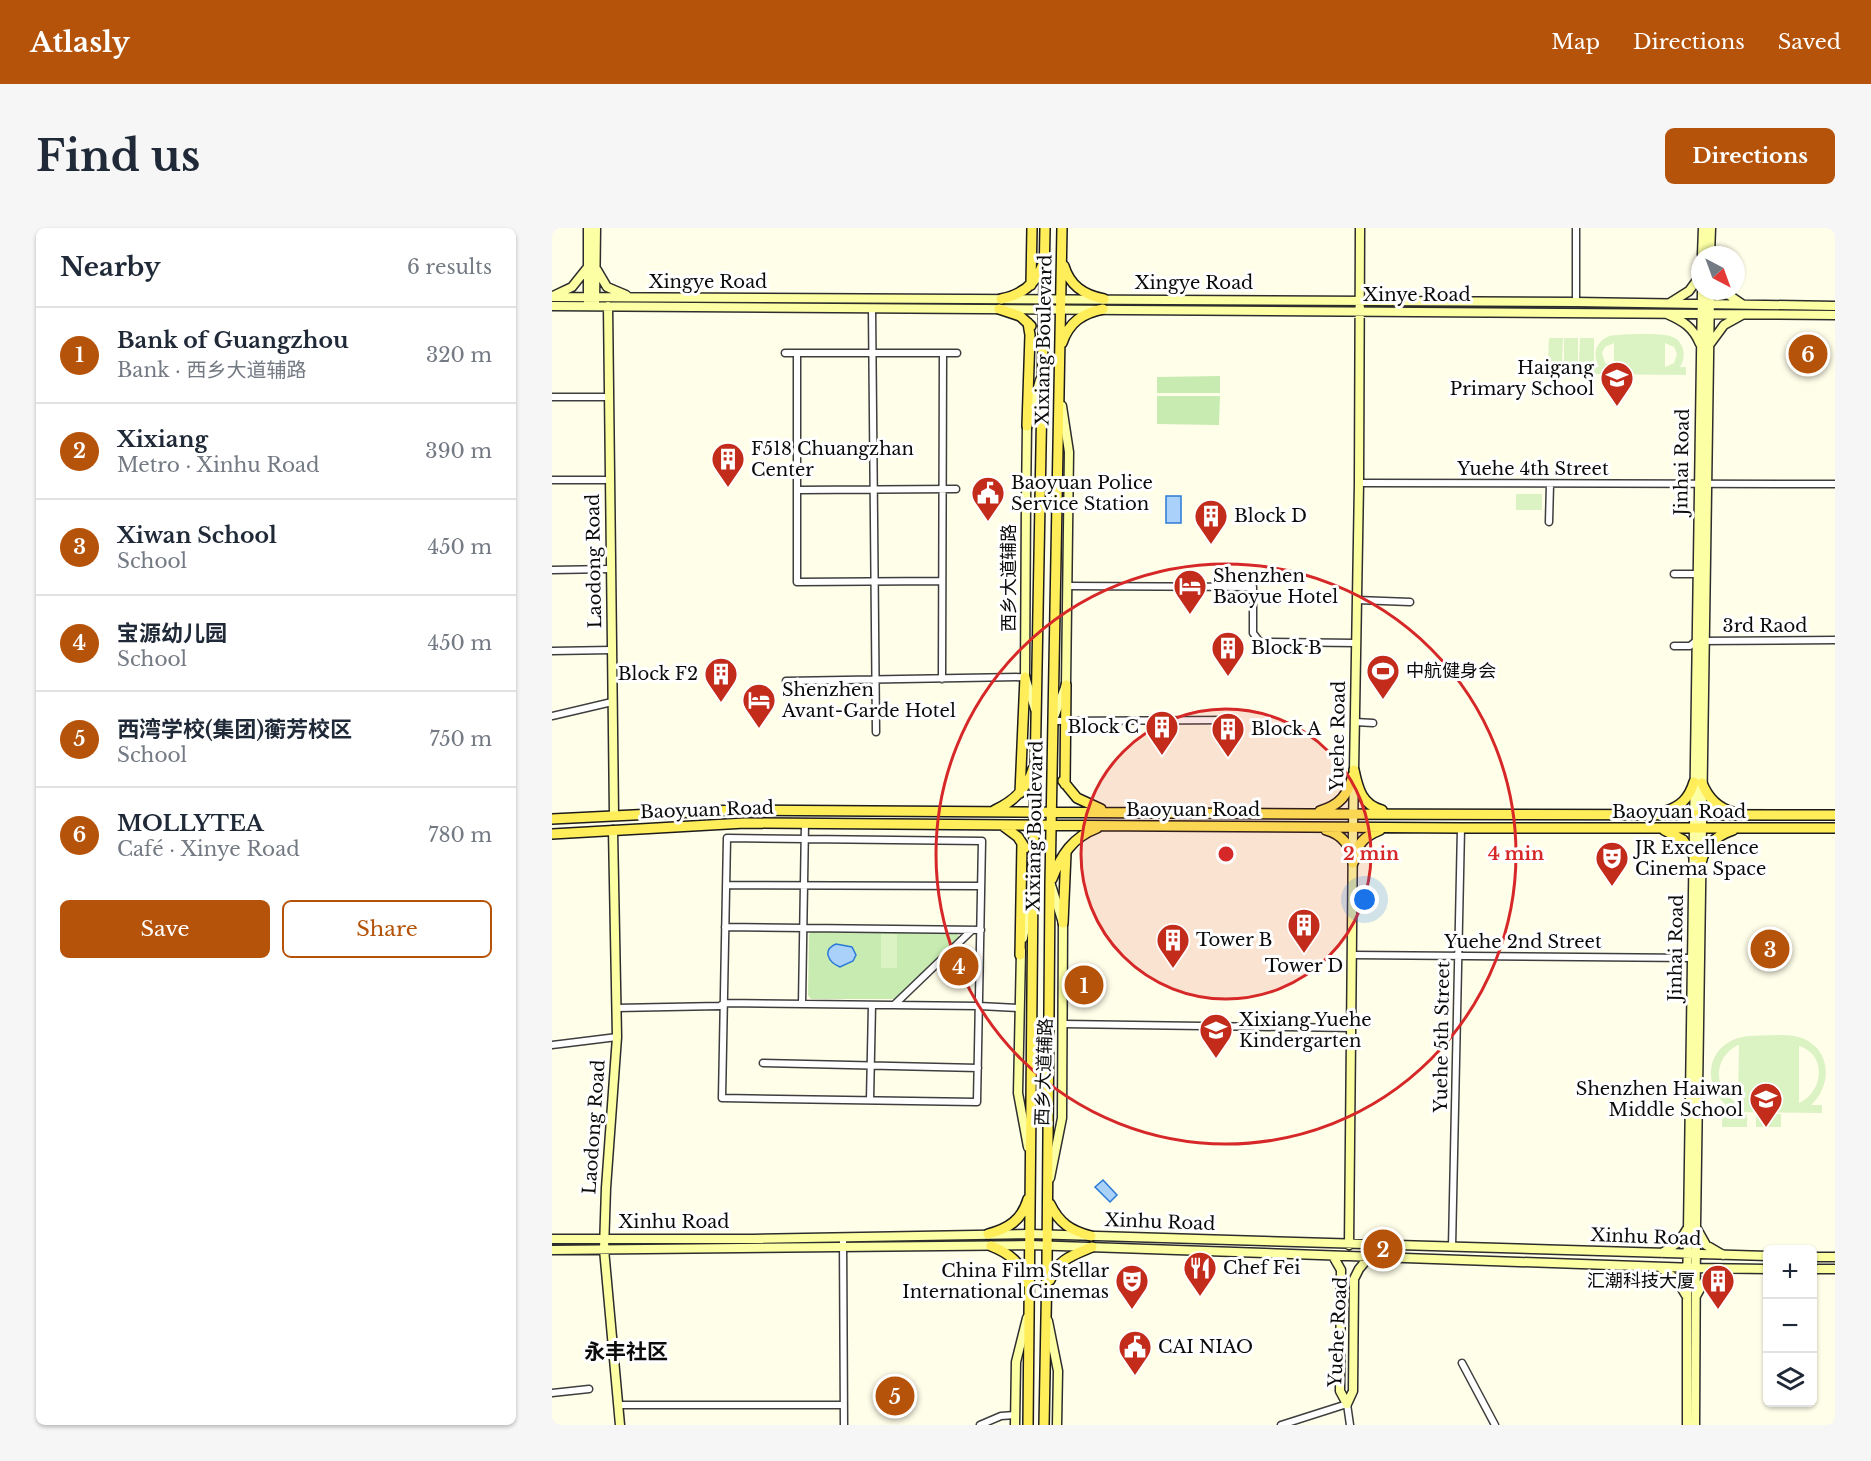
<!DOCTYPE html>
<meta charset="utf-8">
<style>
body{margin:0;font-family:"Libre Baskerville","Noto Sans SC",serif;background:#f6f6f7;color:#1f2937}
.controls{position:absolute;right:18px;bottom:18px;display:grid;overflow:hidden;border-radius:9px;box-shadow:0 2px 4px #0004}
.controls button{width:54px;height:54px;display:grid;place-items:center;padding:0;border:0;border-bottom:2px solid #e0e1e3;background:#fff;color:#1f2937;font:30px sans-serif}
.compass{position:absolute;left:1139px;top:18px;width:54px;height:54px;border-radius:50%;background:#fff;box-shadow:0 2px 4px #0004;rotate:139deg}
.you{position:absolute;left:813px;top:672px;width:21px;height:21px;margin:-15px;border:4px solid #fff;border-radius:50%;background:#1a73e8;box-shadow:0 0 0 9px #1a73e833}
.badge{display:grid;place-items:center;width:39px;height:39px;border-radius:50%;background:#b45309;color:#fff;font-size:20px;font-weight:700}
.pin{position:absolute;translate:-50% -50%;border:3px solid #fff;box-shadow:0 2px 6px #0006}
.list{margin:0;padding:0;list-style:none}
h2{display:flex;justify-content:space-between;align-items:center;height:78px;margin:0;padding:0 24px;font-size:26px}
h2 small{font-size:20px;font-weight:400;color:#747a83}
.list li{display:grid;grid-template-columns:39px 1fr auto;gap:18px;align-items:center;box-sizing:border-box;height:96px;padding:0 24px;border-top:2px solid #e0e1e3}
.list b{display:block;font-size:22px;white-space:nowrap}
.list p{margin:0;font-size:20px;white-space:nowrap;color:#747a83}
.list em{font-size:20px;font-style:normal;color:#747a83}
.actions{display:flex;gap:12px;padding:18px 24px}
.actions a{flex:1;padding:14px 0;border:2px solid #b45309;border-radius:9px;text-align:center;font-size:21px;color:#b45309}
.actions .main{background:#b45309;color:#fff}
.icon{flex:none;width:33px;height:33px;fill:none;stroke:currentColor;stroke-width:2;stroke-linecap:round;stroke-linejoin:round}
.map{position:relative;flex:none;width:1283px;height:1197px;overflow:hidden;border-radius:9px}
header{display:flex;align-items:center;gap:36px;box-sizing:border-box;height:84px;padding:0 30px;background:#b45309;color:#fff}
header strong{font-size:28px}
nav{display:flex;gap:33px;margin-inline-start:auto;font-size:21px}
.intro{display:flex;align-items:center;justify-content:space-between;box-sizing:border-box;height:144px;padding:0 36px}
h1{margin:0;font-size:42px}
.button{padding:15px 27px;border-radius:9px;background:#b45309;color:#fff;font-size:21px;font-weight:700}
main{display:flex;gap:36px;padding:0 36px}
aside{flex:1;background:#fff;border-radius:9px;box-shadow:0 2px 4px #0004}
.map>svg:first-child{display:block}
.green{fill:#c7ebb1}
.pitch{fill:#dbf2c3;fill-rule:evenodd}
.water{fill:#aad1fa;stroke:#2c7ad6;stroke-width:1.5}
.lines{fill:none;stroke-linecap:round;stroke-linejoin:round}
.street-casing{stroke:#3e3e3e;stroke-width:9}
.secondary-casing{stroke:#2d2d2d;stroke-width:11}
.primary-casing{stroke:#1c1c1c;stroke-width:12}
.street{stroke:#fff;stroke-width:6}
.secondary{stroke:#fcffa4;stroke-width:8}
.primary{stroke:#ffee59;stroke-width:9}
.ring{fill:none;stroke:#d62828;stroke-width:3}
.labels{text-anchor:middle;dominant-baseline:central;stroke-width:6;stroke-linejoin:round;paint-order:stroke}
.street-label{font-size:18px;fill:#0b0b0b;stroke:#fff}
.poi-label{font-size:18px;fill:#0b0b0b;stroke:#fff;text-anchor:start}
.quarter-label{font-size:21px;font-weight:bold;fill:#0b0b0b;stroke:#fff}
.centre{fill:#d62828;stroke:#fff;stroke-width:3}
.ring-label{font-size:18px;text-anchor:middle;font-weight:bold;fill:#d62828;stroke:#fff;stroke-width:6;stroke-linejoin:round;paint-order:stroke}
</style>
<header>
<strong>Atlasly</strong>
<nav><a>Map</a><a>Directions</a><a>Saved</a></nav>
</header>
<div class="intro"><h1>Find us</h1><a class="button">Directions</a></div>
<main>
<aside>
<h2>Nearby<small>6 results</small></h2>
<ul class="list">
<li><span class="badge">1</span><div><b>Bank of Guangzhou</b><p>Bank · 西乡大道辅路</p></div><em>320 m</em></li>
<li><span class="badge">2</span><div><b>Xixiang</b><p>Metro · Xinhu Road</p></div><em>390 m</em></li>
<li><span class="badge">3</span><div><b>Xiwan School</b><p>School</p></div><em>450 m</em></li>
<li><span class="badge">4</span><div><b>宝源幼儿园</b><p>School</p></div><em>450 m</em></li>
<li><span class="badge">5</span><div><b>西湾学校(集团)蘅芳校区</b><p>School</p></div><em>750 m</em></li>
<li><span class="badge">6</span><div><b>MOLLYTEA</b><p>Café · Xinye Road</p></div><em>780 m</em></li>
</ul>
<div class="actions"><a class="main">Save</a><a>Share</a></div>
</aside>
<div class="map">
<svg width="1283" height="1197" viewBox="0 0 1283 1197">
<rect width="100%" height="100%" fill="#fffee9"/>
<path class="green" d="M668,148V165H605V149Z
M605,168H668L667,197L605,196Z
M260,704L405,705L407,709L343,771H259L256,767L257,706Z"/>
<path class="pitch" d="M1057,108C1069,106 1107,105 1118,108C1132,112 1135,128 1128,139H1134V147L1034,146V139H1047C1040,126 1044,114 1057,108ZM1062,115V139L1053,135L1050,125L1053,119ZM1113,115L1122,119L1125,126L1122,135L1113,139Z
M997,110H1011L1010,134H996Z
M1012,110H1026V134H1012Z
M1028,110H1042V134H1027Z
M964,266H990V282H964Z
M329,706H345V740H329Z
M1197,808C1214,808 1234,805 1250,810C1280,822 1280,858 1259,877H1270V885L1163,884V877H1174C1146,851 1159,811 1197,808ZM1186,817H1187L1186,875C1160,863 1161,829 1186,817ZM1247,818C1275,826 1272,864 1247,875Z
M1170,886H1195V899H1170Z
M1204,886H1229V899H1204Z"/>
<path class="water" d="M614,268H629V295H614Z
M284,716L300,719L304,727L301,733L288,739C276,734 270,722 284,716Z
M551,952L565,967L558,974L543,959Z"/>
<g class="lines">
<defs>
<path id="street" d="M1024,74V0
M320,80L324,504
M233,125H405
M245,125V354L390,353
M0,169H57
M0,252H58
M807,255L1283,256
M245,262L404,261
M997,294L998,256
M0,342L59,341
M1122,346H1149
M516,358L701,359V405L708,414L804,415
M805,372L858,374
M1122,418H1138L1144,413L1283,412
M0,423L60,422
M390,451L391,125
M234,453L473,449
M0,488L60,474
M501,493L684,492
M803,494L821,495
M175,610L430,613L425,874L170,870Z
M174,657L429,658
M173,699L429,702
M801,727L1140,730
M250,776L253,595
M342,777L420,702
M64,780L168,778L172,775L427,778L467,780
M511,796L800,800
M0,817L65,809
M211,835L426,840
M318,872L320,777
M291,1009L292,1197
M900,1019L909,600
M910,1135L943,1197
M0,1165L37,1161
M68,1177H292
M428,1197L449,1188L463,1187
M729,1197L795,1176L798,1197"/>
<path id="secondary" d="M1150,27L1151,0
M1158,27L1159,0
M45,42L55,59L74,67
M1171,63L1190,76
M1,68L20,59L36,39
M0,69L1024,74L1283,78
M36,75V0
M43,75L44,0
M1118,75L1137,63L1148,48
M0,78L1283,87
M56,78L62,587
M1115,86C1131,93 1141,99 1148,116
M1158,116L1172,97L1190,87
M483,481L473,449L474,272L475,198L488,152
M502,489L514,457L517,224L510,178
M61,602L65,809L54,960L52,1021L68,1197
M471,710L478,673
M469,723L466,865L476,919
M498,950L510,890L511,695L499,657
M1145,1001L1154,1017L1171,1027
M0,1011H201L478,1006L1216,1028
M797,1017L801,600L807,255L808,0
M0,1022L478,1017L1143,1040L1216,1041
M1110,1025L1127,1014L1135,1001
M781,1028L789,1042L788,1163L795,1176
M1260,1029H1283
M1110,1041L1124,1051L1135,1069
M1260,1041H1283
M1144,1068L1153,1052L1170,1042
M496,1093L506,1143L505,1197
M795,1176L801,1163L802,1051L807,1041L817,1029
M463,1197L464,1134L475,1090
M1135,1197V1069L1150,63
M1143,1197L1144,997L1158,63"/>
<path id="primary" d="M512,38C518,58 532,67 552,71
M479,57L480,0
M449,71C470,67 484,56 491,36
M447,81L468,88L479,98
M510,115C517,94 531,85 551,81
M475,198L478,107L476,95
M802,542C806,561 810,577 830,582
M511,553L525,570L549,581
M1150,555C1156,570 1165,580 1181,584
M513,556L514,457
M468,565L473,449
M443,582C462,573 475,561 481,541
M768,583C788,577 796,567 801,547
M1111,584C1128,579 1137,571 1142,554
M0,591L182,582L756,586L1283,587
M450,597L466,609L473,620
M774,602C792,607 798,618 801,635
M1112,602L1131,612L1142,628
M0,606L193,595L909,600H1283
M802,633C804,616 813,608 828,602
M1149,635C1153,617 1164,608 1181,602
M500,651C509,627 521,609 545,600
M511,695L514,625
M468,727L470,615
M498,976C507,995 519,1003 539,1008
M436,1006C456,1001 470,992 476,971
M439,1018C457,1025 470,1035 475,1055
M498,1052C505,1032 521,1027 540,1019
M476,1197L481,658L493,0
M492,1197L495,1037L498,656L510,0"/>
</defs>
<use href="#street" class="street-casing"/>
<use href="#secondary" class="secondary-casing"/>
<use href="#primary" class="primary-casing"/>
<use href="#street" class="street"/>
<use href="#secondary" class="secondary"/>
<use href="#primary" class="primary"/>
</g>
<circle cx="674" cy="626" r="145" fill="#d62828" fill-opacity=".12"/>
<g class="ring">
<circle cx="674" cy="626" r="145"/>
<circle cx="674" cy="626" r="290"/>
</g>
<defs>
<symbol id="school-pin" viewBox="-11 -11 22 30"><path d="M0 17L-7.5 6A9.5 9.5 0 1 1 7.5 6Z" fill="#c32b1b" stroke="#fff"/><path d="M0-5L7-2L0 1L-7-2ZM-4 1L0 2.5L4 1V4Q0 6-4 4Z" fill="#fff"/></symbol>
<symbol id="building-pin" viewBox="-11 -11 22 30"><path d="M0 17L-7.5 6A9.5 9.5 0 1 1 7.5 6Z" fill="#c32b1b" stroke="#fff"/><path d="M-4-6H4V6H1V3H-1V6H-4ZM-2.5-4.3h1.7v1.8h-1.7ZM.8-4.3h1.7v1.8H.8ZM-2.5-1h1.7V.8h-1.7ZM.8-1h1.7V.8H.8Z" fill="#fff"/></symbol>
<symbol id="civic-pin" viewBox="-11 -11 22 30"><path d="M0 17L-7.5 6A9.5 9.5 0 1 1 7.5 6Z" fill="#c32b1b" stroke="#fff"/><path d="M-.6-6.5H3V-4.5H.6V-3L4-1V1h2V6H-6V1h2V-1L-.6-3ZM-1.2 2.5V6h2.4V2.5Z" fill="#fff"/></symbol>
<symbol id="hotel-pin" viewBox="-11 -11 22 30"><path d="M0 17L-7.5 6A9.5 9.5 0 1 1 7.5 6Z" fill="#c32b1b" stroke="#fff"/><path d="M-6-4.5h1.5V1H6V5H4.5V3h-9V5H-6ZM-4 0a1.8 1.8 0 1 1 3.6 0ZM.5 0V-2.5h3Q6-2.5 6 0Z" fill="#fff"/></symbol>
<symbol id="stadium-pin" viewBox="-11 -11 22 30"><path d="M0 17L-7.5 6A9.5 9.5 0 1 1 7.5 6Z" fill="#c32b1b" stroke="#fff"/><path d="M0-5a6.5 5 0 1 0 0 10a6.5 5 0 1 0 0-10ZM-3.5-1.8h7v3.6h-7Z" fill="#fff"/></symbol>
<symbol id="theatre-pin" viewBox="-11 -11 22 30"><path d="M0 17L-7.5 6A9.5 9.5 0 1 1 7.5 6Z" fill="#c32b1b" stroke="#fff"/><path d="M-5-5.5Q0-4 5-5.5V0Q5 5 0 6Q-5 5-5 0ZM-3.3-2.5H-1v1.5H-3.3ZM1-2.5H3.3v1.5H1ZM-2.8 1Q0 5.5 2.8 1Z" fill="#fff"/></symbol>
<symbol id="restaurant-pin" viewBox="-11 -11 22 30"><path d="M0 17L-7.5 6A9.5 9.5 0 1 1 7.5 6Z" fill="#c32b1b" stroke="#fff"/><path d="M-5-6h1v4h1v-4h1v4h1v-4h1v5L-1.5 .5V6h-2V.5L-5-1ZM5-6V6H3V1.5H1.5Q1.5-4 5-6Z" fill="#fff"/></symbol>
</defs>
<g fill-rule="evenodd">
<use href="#school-pin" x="1046" y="131" width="38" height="52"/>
<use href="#building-pin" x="157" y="212" width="38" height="52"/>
<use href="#civic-pin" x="417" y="246" width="38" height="52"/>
<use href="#building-pin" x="640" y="269" width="38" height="52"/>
<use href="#hotel-pin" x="619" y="339" width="38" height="52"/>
<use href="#building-pin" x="657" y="401" width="38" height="52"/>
<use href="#stadium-pin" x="812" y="424" width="38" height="52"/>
<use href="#building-pin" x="150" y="427" width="38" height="52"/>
<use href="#hotel-pin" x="188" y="453" width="38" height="52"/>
<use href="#building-pin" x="591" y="480" width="38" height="52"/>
<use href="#building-pin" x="657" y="482" width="38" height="52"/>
<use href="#theatre-pin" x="1041" y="611" width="38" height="52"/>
<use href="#building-pin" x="733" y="678" width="38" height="52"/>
<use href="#building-pin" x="602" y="693" width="38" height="52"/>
<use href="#school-pin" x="645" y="783" width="38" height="52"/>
<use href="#school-pin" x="1195" y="852" width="38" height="52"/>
<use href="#restaurant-pin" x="629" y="1021" width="38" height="52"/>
<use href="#theatre-pin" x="561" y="1034" width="38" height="52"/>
<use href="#building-pin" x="1147" y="1034" width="38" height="52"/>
<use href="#civic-pin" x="564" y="1100" width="38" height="52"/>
</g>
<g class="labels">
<g class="street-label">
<text x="156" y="54">Xingye Road</text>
<text x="642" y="55">Xingye Road</text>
<text x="865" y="67">Xinye Road</text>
<text transform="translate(492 112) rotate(-89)">Xixiang Boulevard</text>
<text transform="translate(1130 234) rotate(-89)">Jinhai Road</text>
<text x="981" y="241">Yuehe 4th Street</text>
<text transform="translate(42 333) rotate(-91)">Laodong Road</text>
<text transform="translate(457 350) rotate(-90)">西乡大道辅路</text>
<text x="1213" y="398">3rd Raod</text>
<text transform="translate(786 508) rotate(-89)">Yuehe Road</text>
<text transform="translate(155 582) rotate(-2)">Baoyuan Road</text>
<text x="641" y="582">Baoyuan Road</text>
<text x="1127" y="584">Baoyuan Road</text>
<text transform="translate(483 598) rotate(-89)">Xixiang Boulevard</text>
<text x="971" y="714">Yuehe 2nd Street</text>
<text transform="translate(1124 720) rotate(-89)">Jinhai Road</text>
<text transform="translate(890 809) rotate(-89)">Yuehe 5th Street</text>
<text transform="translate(492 844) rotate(-88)">西乡大道辅路</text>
<text transform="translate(42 899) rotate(-86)">Laodong Road</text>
<text x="122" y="994">Xinhu Road</text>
<text transform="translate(608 994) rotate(2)">Xinhu Road</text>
<text transform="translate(1094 1009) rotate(2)">Xinhu Road</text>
<text transform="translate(786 1104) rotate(-87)">Yuehe Road</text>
</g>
<g class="poi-label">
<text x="1042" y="140" text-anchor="end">Haigang<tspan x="1042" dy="21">Primary School</tspan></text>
<text x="199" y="221">F518 Chuangzhan<tspan x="199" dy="21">Center</tspan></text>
<text x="459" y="255">Baoyuan Police<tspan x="459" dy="21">Service Station</tspan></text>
<text x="682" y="288">Block D</text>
<text x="661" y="348">Shenzhen<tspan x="661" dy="21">Baoyue Hotel</tspan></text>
<text x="699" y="420">Block B</text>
<text x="854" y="443">中航健身会</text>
<text x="146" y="446" text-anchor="end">Block F2</text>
<text x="230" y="462">Shenzhen<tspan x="230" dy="21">Avant-Garde Hotel</tspan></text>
<text x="587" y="499" text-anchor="end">Block C</text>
<text x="699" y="501">Block A</text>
<text x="1083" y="620">JR Excellence<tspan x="1083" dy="21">Cinema Space</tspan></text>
<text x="644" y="712">Tower B</text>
<text x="752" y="738" text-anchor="middle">Tower D</text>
<text x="687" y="792">Xixiang Yuehe<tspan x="687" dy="21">Kindergarten</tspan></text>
<text x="1191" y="861" text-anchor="end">Shenzhen Haiwan<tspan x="1191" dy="21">Middle School</tspan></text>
<text x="671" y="1040">Chef Fei</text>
<text x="557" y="1043" text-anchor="end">China Film Stellar<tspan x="557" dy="21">International Cinemas</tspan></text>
<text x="1143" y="1053" text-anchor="end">汇潮科技大厦</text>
<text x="606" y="1119">CAI NIAO</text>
</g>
<g class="quarter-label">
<text x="74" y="1124">永丰社区</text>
</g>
</g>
<circle cx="674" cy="626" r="9" class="centre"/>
<g class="ring-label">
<text x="819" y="632">2 min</text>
<text x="964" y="632">4 min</text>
</g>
</svg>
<div class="controls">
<button>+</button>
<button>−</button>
<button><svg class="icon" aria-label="layers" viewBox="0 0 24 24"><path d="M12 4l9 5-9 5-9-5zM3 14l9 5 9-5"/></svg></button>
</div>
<svg class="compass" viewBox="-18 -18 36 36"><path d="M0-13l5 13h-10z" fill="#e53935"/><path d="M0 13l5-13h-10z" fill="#747a83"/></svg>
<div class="you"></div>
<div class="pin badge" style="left:532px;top:757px">1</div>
<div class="pin badge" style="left:831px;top:1021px">2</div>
<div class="pin badge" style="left:1218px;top:721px">3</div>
<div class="pin badge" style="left:407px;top:738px">4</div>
<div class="pin badge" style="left:343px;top:1168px">5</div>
<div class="pin badge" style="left:1256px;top:126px">6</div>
</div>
</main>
